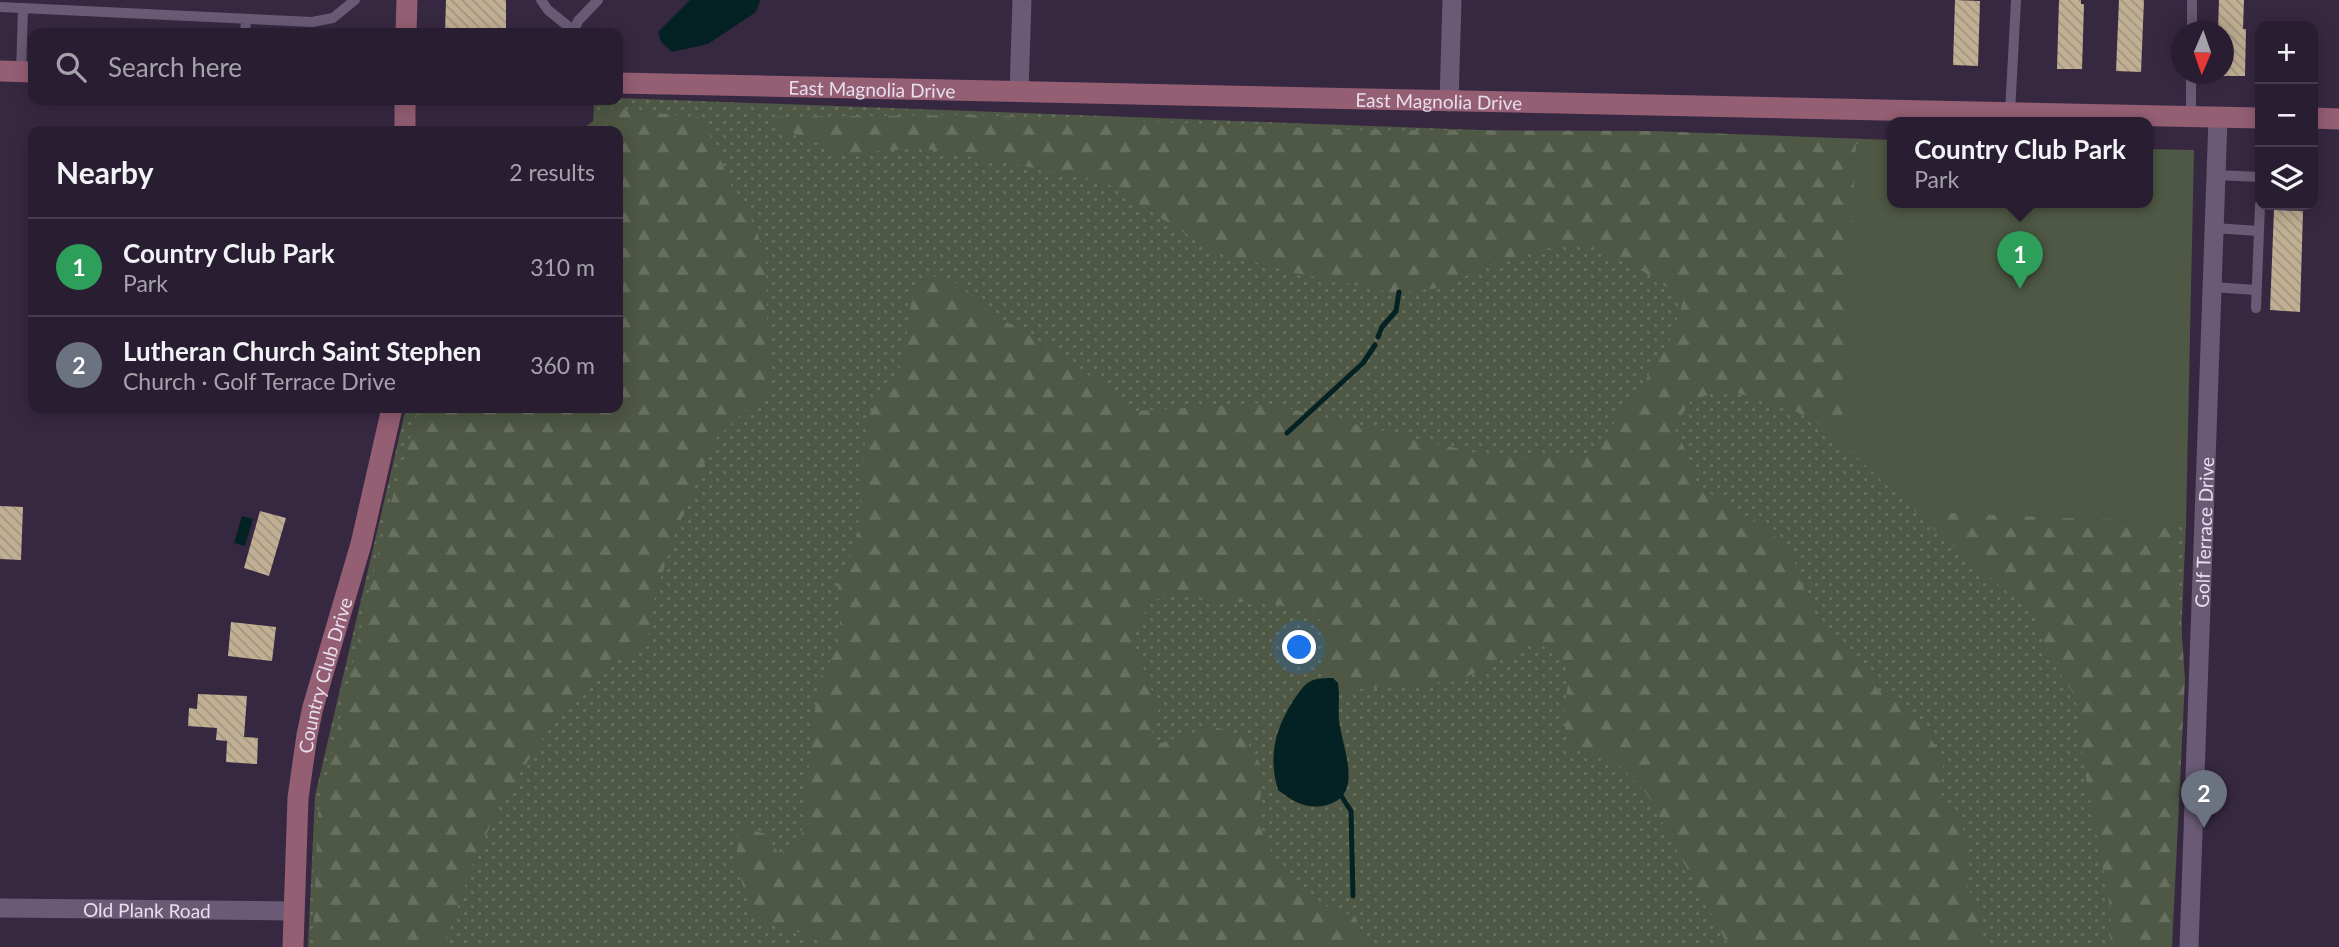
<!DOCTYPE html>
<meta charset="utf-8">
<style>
body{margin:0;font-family:Lato,sans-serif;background:#352b3d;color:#f1f3f6}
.controls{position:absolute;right:21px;top:21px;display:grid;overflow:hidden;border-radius:14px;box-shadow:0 4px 18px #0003}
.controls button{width:63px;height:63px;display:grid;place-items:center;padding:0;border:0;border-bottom:2px solid #453c4d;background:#291e31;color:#f1f3f6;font:35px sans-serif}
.compass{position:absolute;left:2171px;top:21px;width:63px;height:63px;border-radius:50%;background:#291e31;box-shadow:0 4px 18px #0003;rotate:182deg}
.you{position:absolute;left:1300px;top:648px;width:24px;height:24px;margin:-18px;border:5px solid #fff;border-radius:50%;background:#1a73e8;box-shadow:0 0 0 10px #1a73e833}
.badge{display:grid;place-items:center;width:46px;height:46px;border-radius:50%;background:#2563eb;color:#fff;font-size:23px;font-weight:700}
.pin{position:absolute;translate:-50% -58px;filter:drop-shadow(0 2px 4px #0008)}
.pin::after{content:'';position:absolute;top:37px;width:24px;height:21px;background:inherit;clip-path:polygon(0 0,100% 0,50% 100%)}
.popup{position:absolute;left:1887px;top:117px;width:266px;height:91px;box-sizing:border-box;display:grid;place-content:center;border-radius:14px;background:#291e31;filter:drop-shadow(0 2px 5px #0005);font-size:23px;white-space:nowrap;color:#a5a2ab}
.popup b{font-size:26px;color:#f1f3f6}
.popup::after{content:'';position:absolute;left:50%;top:100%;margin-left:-14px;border:14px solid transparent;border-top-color:#291e31}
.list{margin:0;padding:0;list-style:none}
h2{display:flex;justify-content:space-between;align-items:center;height:91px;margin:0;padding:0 28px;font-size:30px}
h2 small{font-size:23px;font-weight:400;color:#a5a2ab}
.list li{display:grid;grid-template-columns:46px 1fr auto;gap:21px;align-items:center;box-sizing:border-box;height:98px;padding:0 28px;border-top:2px solid #453c4d}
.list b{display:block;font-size:26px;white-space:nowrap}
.list p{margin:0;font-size:23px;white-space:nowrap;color:#a5a2ab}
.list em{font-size:23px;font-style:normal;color:#a5a2ab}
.icon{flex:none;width:38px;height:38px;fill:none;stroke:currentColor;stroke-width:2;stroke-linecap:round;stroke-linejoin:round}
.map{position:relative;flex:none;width:2339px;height:947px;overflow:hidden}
.search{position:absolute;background:#291e31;box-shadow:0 4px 18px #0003;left:28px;top:28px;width:595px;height:77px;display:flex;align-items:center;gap:18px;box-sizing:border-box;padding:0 24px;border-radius:14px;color:#a5a2ab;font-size:26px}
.panel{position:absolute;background:#291e31;box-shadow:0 4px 18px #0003;left:28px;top:126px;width:595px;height:287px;border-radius:14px}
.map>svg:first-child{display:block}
.grass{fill:url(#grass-dots)}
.forest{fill:url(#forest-firs)}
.green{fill:#4f5844}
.water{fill:#042223}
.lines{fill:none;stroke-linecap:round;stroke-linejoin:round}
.stream{stroke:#042223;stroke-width:5}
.building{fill:url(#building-back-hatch)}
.lane{stroke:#6a5a76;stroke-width:10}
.street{stroke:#6a5a76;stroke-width:19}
.secondary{stroke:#945e73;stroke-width:21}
.labels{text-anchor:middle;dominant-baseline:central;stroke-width:7;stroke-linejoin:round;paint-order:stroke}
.street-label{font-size:19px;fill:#e7deee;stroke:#372841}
</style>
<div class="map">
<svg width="2339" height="947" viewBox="0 0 2339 947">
<defs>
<pattern id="grass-dots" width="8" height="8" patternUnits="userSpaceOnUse" patternTransform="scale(1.75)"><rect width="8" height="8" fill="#4f5844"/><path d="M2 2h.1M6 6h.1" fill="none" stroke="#68705f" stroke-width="1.8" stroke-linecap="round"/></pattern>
<pattern id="forest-firs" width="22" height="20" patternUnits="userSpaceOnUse" patternTransform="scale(1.75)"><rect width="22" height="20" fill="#4f5844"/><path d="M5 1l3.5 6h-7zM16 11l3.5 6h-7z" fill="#68705f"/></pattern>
<pattern id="building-back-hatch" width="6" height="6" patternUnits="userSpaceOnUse" patternTransform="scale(1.75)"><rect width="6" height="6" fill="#c1af93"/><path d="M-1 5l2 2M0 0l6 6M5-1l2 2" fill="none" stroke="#a29480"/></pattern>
</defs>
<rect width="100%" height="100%" fill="#372841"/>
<path class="grass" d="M618,98L1856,144L1925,512L2186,523L2168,947H308L315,796L406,408H618V131H593L594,100Z"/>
<path class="forest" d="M612,108L703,118L738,201L756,227L766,263L767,319L772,386L714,440L673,539L654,600L646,648L609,663L569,702L537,747L499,806L471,869L444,947H313L318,813L387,516L419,408H618V131H579Z
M975,115L1363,130L1651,131L1892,140V203L2179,458L2175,536L2185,679L2172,947H2110L2111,911L2084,768L2075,696L2050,659L2036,617L1937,532L1823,426L1790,408L1723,389L1688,403L1675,429L1690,460L1696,485L1745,515L1780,540L1795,563L1816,620L1857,656L1877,688L1917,718L1934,744L1943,765L1940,792L1962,826L1968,842L1965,860L1968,889L1982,907L1984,947H1729L1647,794L1608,755L1587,753L1568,746L1563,715L1569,679L1561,655L1536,643L1458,681L1359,689L1343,694L1323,665L1326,630L1316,614L1266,602H1229L1184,595L1153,600L1136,627L1130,646L1145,671L1159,710L1151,736L1161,743L1213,726L1244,737L1262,767L1259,825L1277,865L1312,901L1356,917L1364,947H842L752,917L737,866L738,826L766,834L779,854L801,838L818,681L841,643L838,585L857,539L867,417L905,360L908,320L914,289L934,276L962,285L986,310L1056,351L1137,411L1266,403L1498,458L1588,457L1638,392L1668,344L1684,299L1643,271L1583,242L1503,260L1438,288L1394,293L1291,272L1213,251L1108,184L1029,167L921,148L841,154L786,130L770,117Z"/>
<path class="green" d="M1856,144L1892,145V203H2148V149L2194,150L2186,523L1925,512L1842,428Z"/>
<path class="water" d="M690,0H760V1L756,12L708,44L672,52L661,42L658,32Z
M242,516L253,519L245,546L234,543Z
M1333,678L1338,683C1340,695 1338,708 1339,720C1342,748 1365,795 1327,805C1306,810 1294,802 1278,790C1268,757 1275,729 1293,701C1298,694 1303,685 1311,681C1317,678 1326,678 1333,678Z"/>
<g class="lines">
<path class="stream" d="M1378,337L1382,327L1396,311L1399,292
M1287,433L1363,363L1375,345
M1342,797L1351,811L1353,896"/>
</g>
<path class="building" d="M446,0H506V33H445Z
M1955,0L1980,1L1978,66L1953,65Z
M2059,0H2081V4H2084L2082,69H2057Z
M2119,0H2144L2141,72L2116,71Z
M2219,0H2244L2243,29H2246L2245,76H2223V32L2218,31Z
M2274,210L2303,211L2300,312L2270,310Z
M0,506L23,507L21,560L0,559Z
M260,511L286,518L269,576L244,568Z
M231,622L276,627L272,661L228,656Z
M198,694L247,696L244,737L258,738L257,764L226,762L227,741L216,740L217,728L188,726L189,708L197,709Z"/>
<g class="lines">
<path class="lane" d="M541,0L548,10L574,31
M0,7L312,22L333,18L355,0
M2192,32V0
M245,33L246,19
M573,33L578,21L598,0
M21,72L23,8
M2010,113L2016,0
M2191,116V74
M2216,175L2260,177
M2214,228L2259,231
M2212,287L2256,290
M2256,308L2260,205"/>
<g class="street">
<path d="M1019,92L1022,0"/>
<path d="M1449,102L1452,0"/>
<path id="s1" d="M0,908L294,911"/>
<path id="s2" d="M2189,947L2218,118"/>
</g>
<g class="secondary">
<path d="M406,33L407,0"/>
<path d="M0,71L33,72"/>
<path id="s3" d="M618,83L2260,118"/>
<path d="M2313,118L2339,119"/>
<path d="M405,131V100"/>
<path id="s4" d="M293,947L298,798L307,735L313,707L361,544L392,408"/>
</g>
</g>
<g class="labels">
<g class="street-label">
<text stroke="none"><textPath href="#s3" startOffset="254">East Magnolia Drive</textPath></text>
<text stroke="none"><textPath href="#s3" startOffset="821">East Magnolia Drive</textPath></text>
<text stroke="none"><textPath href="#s2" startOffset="415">Golf Terrace Drive</textPath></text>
<text stroke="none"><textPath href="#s4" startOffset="275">Country Club Drive</textPath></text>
<text stroke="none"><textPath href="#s1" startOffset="147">Old Plank Road</textPath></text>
</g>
</g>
</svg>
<div class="controls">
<button>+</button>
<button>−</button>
<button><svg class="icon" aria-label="layers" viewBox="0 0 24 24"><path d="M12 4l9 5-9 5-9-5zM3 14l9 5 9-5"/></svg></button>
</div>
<svg class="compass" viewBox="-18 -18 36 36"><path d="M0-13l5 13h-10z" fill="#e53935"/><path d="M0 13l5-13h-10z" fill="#a5a2ab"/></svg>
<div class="you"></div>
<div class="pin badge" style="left:2020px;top:289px;background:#2e9e5b">1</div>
<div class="popup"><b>Country Club Park</b>Park</div>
<div class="pin badge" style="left:2204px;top:828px;background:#6b7280">2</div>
<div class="search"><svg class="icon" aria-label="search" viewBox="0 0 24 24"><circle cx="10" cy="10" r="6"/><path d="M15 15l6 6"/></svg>Search here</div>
<section class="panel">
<h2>Nearby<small>2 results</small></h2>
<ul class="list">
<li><span class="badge" style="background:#2e9e5b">1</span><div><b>Country Club Park</b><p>Park</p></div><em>310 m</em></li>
<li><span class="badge" style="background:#6b7280">2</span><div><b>Lutheran Church Saint Stephen</b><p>Church · Golf Terrace Drive</p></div><em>360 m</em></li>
</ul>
</section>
</div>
